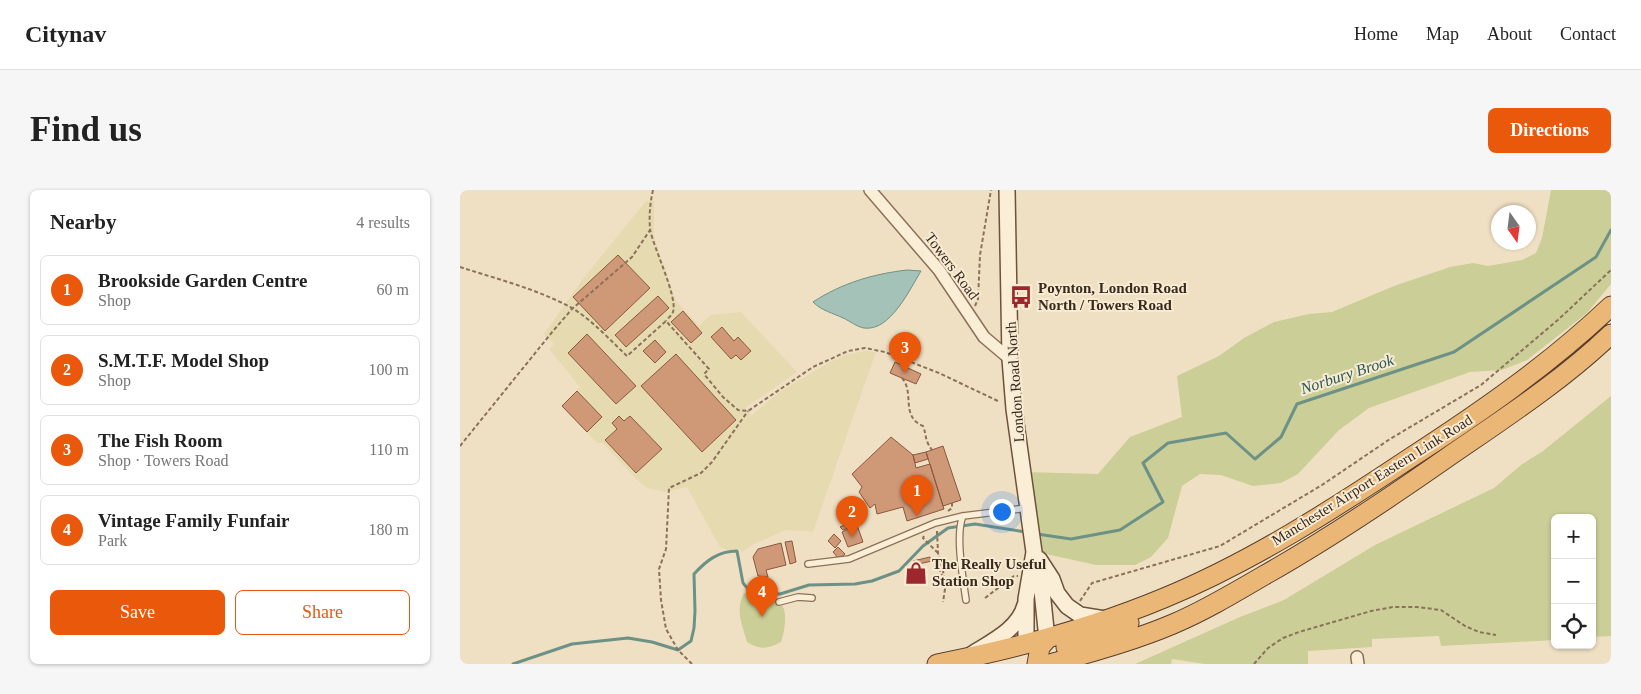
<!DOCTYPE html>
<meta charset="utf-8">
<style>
body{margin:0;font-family:"Times New Roman",serif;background:#f6f6f6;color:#222}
.controls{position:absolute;right:15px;bottom:15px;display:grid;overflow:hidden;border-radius:8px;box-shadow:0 1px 4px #0004}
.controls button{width:45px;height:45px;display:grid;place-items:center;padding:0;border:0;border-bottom:1px solid #e0e0e0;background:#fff;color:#222;font:25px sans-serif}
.compass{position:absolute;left:1031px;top:15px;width:45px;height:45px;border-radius:50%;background:#fff;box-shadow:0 1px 4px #0004;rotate:166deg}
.you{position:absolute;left:541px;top:321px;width:18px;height:18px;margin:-12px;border:4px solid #fff;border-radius:50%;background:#1a73e8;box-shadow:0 0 0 8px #1a73e833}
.badge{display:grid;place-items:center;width:32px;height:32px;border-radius:50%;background:#ea580c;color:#fff;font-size:16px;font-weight:700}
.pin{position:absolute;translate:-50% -41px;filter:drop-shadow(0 1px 2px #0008)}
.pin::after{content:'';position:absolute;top:26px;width:18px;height:15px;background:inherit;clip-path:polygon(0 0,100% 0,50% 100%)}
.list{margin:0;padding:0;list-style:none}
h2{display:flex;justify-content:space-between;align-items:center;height:65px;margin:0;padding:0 20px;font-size:21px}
h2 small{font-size:16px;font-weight:400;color:#767676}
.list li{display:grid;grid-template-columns:32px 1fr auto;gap:15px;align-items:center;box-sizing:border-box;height:70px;margin:0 10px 10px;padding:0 10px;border:1px solid #e0e0e0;border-radius:8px}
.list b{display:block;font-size:19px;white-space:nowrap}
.list p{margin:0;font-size:16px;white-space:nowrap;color:#767676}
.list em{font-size:16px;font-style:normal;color:#767676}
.actions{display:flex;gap:10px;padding:15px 20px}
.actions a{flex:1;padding:11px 0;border:1px solid #ea580c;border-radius:8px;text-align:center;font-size:18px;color:#ea580c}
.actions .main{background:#ea580c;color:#fff}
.icon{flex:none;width:28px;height:28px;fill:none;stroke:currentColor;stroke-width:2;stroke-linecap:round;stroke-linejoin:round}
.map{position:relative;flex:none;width:1151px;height:474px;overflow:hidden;border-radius:8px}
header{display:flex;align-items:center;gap:30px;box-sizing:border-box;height:70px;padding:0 25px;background:#fff;border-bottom:1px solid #e0e0e0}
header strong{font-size:24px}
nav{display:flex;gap:28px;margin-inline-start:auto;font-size:18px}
.intro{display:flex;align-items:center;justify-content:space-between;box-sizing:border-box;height:120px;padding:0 30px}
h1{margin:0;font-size:35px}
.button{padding:12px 22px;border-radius:8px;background:#ea580c;color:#fff;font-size:18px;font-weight:700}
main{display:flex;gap:30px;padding:0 30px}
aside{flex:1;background:#fff;border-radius:8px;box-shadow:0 1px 4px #0004}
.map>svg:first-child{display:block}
.farmland{fill:#e6dab0}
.green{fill:#cbce96}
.water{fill:#a5c2b8;stroke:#6c9186}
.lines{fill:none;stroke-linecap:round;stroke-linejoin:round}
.stream{stroke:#6c9186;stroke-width:3}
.building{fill:#cf9877;stroke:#8b583e}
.service-casing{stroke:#8b7159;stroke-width:8}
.minor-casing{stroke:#8b7159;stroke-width:14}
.secondary-casing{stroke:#6d523c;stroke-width:18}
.trunk-casing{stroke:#583f2d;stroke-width:21}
.path{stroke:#8b7159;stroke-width:2;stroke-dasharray:4 2.5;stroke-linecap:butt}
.service{stroke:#faeed7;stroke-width:5.5}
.minor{stroke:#faeed7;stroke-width:11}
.secondary{stroke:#faeed7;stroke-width:15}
.trunk{stroke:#ebb776;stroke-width:19}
.labels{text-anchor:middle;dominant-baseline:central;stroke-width:4;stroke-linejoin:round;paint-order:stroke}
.street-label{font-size:15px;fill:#3a2a1e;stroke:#f7ebd3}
.poi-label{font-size:15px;font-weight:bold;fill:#3a2a1e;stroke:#f7ebd3;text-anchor:start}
.water-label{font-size:16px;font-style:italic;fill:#2c5a55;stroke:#f7ebd3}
</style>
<header>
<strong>Citynav</strong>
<nav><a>Home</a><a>Map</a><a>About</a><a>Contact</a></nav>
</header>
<div class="intro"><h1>Find us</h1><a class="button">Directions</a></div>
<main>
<aside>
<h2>Nearby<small>4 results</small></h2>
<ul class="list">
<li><span class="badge">1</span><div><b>Brookside Garden Centre</b><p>Shop</p></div><em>60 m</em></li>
<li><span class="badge">2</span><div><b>S.M.T.F. Model Shop</b><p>Shop</p></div><em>100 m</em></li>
<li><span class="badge">3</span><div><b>The Fish Room</b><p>Shop · Towers Road</p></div><em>110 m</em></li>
<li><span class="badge">4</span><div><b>Vintage Family Funfair</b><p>Park</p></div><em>180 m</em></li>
</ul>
<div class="actions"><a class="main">Save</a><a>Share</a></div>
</aside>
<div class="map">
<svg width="1151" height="474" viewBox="0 0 1151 474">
<rect width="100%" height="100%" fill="#f0e0c3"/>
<path class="farmland" d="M186,11H194V47L216,111L239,136L250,125L281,122L337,182L285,218L291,226L318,203L368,173L385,165L405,161L416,162L353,342L326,340L294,354L282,362L279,359L269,361L260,357L227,297L205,302L187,298L176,289L143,253H137L101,216L120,197L89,159L94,154L84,144L122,90Z"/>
<path class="green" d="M1091,0H1151V94L1127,123L1067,170L1042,180L1010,182L909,218L879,240L838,284L821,293L793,296L761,285L740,284L722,296L708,348L691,367L675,375H636L577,362L564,282L638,284L670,247L722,227L717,186L759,166L784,148L814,132L849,124L872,122L934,96L990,77L1013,73L1028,76L1062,70L1076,63L1082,48Z
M1151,206V446L1132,447V328H1095V450L981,456L979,446L912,449V457L848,461V474H745L712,469L711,474H675L780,427L824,410L915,355L1034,298L1061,275L1083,261Z
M284,403C290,406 295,410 302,410C307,411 313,410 318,412C330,417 324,444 321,452C308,459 299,460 287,452C282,434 275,421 284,403Z"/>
<path class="water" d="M447,80L461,81C450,99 430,142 404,138C397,137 390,131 383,128C373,123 362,121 353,112C382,93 413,84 447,80Z"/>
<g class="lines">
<path class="stream" d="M577,344L611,349L660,340L703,312L683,273L708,253L766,243L795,269L821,247L837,214L994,162L1136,67L1151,40
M53,474L112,454L168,448L192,452L218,460L231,451L234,438L235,421L234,384C246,371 258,361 277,361L283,393L288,399L297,402L320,404L349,395L395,394L412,391L439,381L463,356L488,338L515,334L566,342"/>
</g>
<path class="building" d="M158,65L190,98L145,141L113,107Z
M198,106L209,118L166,157L155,145Z
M223,121L242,143L231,153L211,132Z
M262,137L274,151L278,147L291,161L281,170L276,165L271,169L251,147Z
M127,144L176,196L156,214L108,163Z
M195,150L206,162L195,173L183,161Z
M216,164L276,230L242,262L181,196Z
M435,172L461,184L456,194L430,183Z
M117,201L142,227L127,242L102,216Z
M159,226L164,231L170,226L202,259L176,283L145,250L157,239L152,233Z
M431,247L453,265L456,278L470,274L484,319L447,331L443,317L417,324L415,314L410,318L399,302L402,297L392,284Z
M483,256L501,310L483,316L466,262Z
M466,262L468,269L455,273L453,265Z
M398,322L400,327L383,334L380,330Z
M394,331L396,335L383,340L380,337Z
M397,335L403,352L388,357L382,342Z
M374,344L381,351L375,358L368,351Z
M332,351L336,372L330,374L325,352Z
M321,353L326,375L306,380L308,387L298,386L293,367L298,359Z
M378,357L385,364L379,369L373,362Z
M470,367L472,371L454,375L453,371Z
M462,379L463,386L450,388L449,381Z"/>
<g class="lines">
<defs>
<path id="service" d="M503,326C495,344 503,389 506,410
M348,374L389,369L475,333L503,326L567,318
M319,412L338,407L352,408"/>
<path id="minor" d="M410,0L479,80L524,147L550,169
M897,467L898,474"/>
<path id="secondary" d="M547,0L550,169L554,219L574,362L566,409V454
M579,369L592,389L597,403L607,416L620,425L645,429
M579,372L587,449
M512,464C531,452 559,439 565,415"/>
<path id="trunk" d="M606,457L669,433
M477,474C554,459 632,438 704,408C791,372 872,320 950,268C1021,222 1090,174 1151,116
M577,474L580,457L587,449
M590,474C631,462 673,451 713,434C744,421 774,403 803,386C867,350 928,309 988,267C1043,229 1102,191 1151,144"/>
</defs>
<use href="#service" class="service-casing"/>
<use href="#minor" class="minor-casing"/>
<use href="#secondary" class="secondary-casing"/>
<use href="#trunk" class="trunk-casing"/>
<path class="path" d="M193,0C190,13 189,26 190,39C193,57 218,107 213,122C212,125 208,128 206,131
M0,77C37,89 77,99 112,118C132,130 150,150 167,166L206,131L249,179L244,184L263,207L278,220L288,221L353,177L388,161L405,158L425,162L479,183L540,212
M515,116L518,109L520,65L531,0
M442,188C455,203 440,226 463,236C467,246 464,249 472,260
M0,256L93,141L112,119L172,67L190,40
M488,321L492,318V313
M477,341L478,363L483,380L485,399L483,412
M464,346L463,348L478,363
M479,378L482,385
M525,408L554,386H558
M620,411L632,393L760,356L862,295L930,249L1021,195L1099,129L1151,80
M232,474L218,460L206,439L201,410L199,379L206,359L209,298L241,283L252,272L288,221
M794,474L808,458L823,448L839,442L911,421L933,417H957L981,420L1005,436L1019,442L1036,445"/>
<use href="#service" class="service"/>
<use href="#minor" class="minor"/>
<use href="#secondary" class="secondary"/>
<use href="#trunk" class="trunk"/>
</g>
<defs>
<symbol id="bus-bare" viewBox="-9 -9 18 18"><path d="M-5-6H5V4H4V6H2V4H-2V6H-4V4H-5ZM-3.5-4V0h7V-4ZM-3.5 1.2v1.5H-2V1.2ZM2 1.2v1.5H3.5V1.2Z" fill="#9c272d" stroke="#f7ebd3" stroke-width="2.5" paint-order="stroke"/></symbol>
<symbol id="shop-bare" viewBox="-9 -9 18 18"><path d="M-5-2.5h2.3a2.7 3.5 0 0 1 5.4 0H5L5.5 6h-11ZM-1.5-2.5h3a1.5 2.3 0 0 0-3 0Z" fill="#9c272d" stroke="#f7ebd3" stroke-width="2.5" paint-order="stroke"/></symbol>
</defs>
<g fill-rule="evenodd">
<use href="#bus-bare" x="545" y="91" width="32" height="32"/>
<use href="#shop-bare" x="440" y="367" width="32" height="32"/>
</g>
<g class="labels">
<g class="street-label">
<text transform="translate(492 76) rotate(53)">Towers Road</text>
<text transform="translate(555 192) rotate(-94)">London Road North</text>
<text transform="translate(912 290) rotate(-32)">Manchester Airport Eastern Link Road</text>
</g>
<g class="poi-label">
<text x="578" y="98">Poynton, London Road<tspan x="578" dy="17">North / Towers Road</tspan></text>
<text x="472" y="374">The Really Useful<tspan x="472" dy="17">Station Shop</tspan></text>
</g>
<g class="water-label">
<text transform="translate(887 184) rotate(-18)">Norbury Brook</text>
</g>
</g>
</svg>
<div class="controls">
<button>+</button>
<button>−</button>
<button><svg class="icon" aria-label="locate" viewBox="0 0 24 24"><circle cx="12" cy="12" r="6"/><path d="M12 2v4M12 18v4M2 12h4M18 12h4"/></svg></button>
</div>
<svg class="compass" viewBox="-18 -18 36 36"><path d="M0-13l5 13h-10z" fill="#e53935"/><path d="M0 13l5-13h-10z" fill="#767676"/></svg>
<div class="you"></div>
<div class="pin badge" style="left:457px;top:326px">1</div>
<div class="pin badge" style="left:392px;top:347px">2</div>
<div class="pin badge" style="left:445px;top:183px">3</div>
<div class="pin badge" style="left:302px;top:427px">4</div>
</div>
</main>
